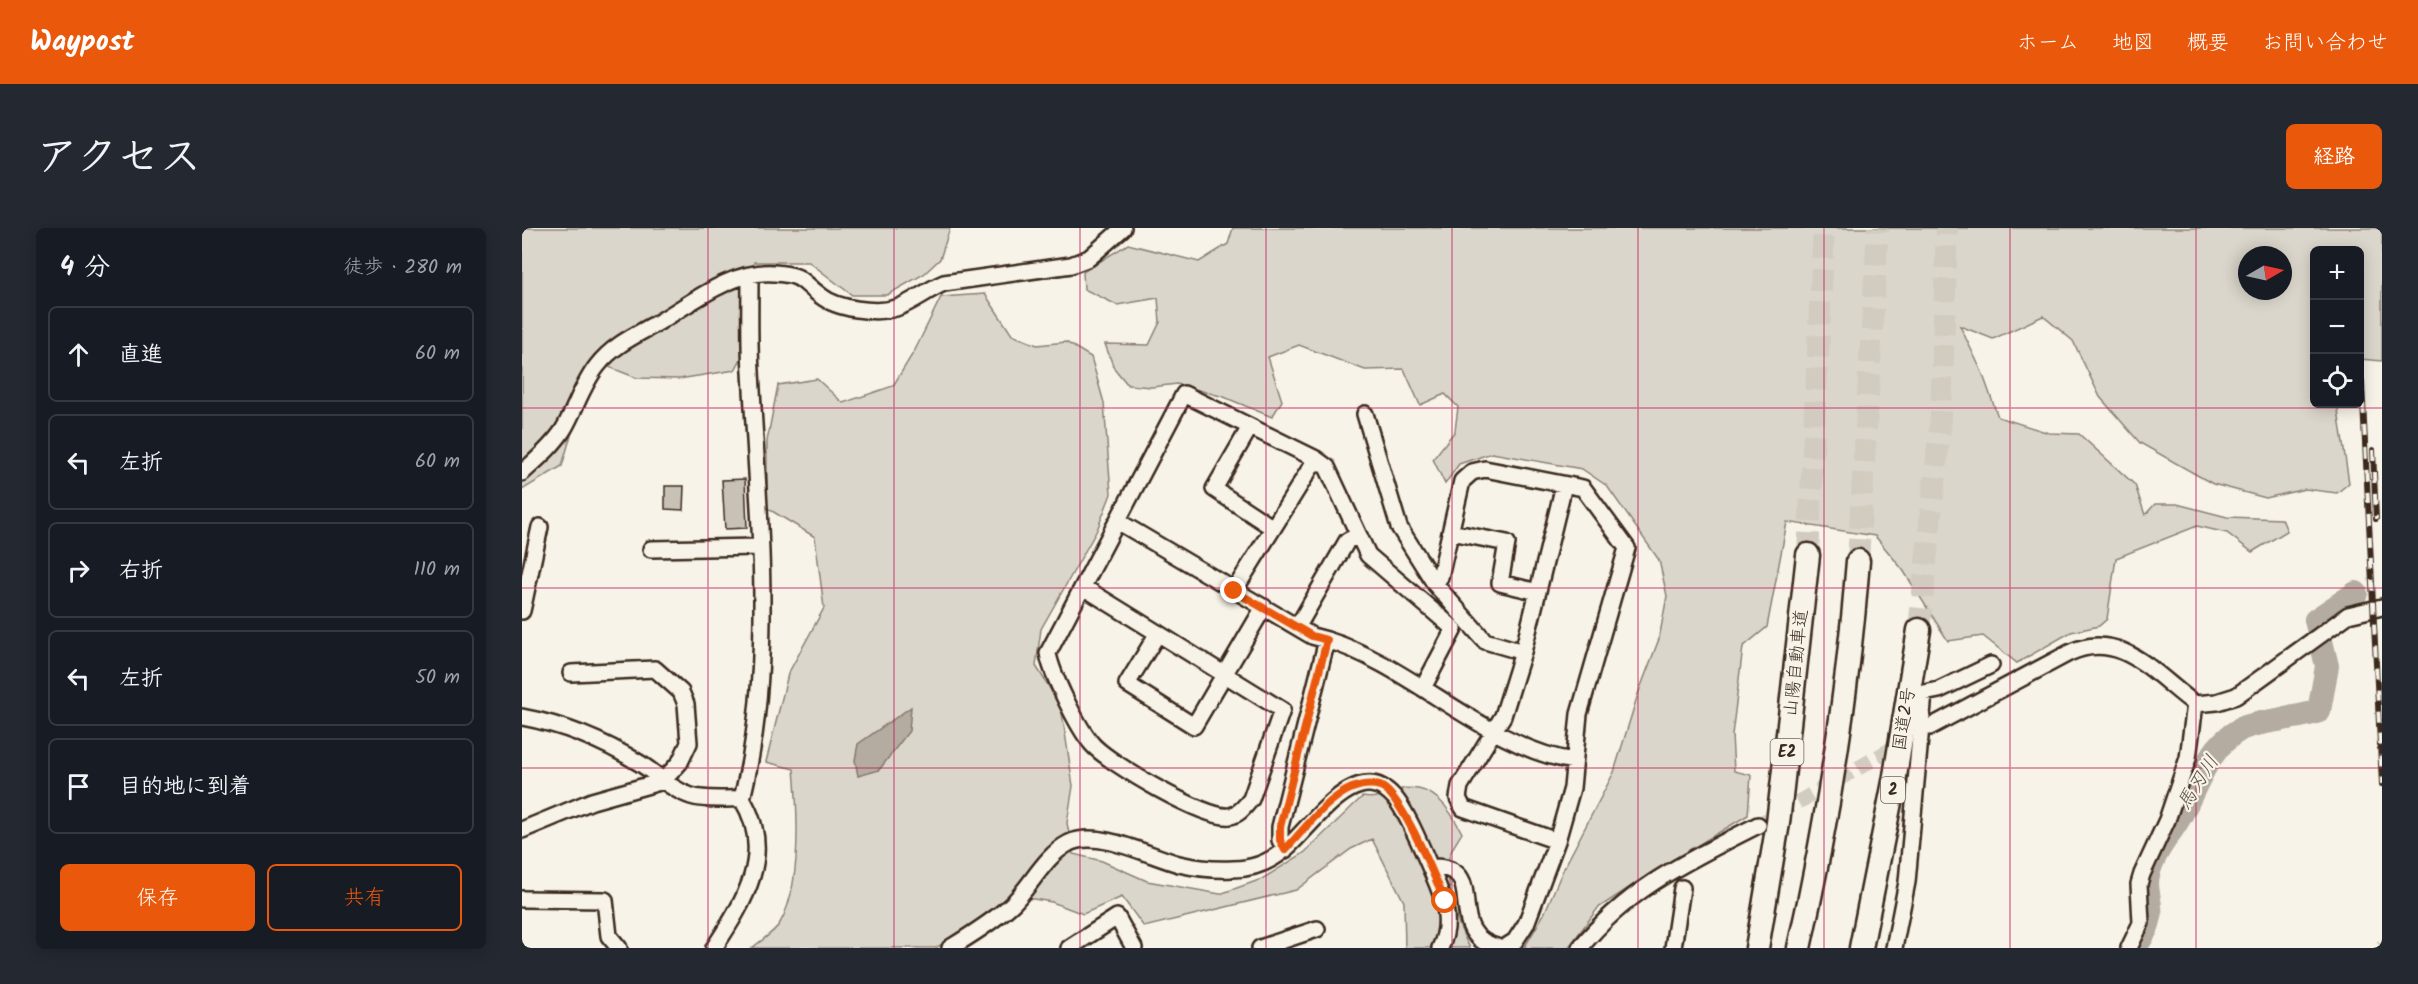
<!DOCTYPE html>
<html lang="ja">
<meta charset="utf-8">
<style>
body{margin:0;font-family:Kalam,"Klee One",sans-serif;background:#242831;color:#f1f3f6}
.controls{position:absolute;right:18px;top:18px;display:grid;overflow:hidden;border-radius:9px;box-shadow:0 3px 15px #0003}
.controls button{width:54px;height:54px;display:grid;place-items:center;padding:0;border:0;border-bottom:2px solid #363941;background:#171b24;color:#f1f3f6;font:30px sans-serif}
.compass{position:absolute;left:1716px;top:18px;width:54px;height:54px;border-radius:50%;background:#171b24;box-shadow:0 3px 15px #0003;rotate:81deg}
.stop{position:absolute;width:18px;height:18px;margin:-14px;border:4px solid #ea580c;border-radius:50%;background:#fff}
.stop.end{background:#ea580c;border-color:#fff;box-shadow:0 2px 6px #0008}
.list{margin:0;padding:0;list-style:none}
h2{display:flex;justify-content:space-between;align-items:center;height:78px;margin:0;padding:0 24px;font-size:26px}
h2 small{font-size:20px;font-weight:400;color:#9ea1a6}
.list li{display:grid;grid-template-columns:39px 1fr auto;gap:18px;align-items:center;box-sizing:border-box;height:96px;margin:0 12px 12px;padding:0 12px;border:2px solid #363941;border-radius:9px}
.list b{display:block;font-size:22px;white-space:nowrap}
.list em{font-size:20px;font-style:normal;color:#9ea1a6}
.actions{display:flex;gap:12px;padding:18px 24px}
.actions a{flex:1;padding:14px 0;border:2px solid #ea580c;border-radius:9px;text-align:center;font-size:21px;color:#ea580c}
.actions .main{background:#ea580c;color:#fff}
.icon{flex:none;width:33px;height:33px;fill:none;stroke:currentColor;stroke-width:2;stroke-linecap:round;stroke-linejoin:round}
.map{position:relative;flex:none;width:1860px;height:720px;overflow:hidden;border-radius:9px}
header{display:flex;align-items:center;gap:36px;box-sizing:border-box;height:84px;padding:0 30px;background:#ea580c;color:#fff}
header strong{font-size:28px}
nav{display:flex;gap:33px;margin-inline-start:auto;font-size:21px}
.intro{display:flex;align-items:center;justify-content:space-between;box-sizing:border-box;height:144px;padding:0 36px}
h1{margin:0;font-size:42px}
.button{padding:15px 27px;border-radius:9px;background:#ea580c;color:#fff;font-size:21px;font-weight:700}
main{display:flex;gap:36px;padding:0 36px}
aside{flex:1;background:#171b24;border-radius:9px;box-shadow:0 3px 15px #0003}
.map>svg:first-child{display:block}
.green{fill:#dbd6cb;stroke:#8b8074;stroke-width:1.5;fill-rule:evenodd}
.water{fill:#b4aca0;stroke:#84786c;stroke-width:1.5}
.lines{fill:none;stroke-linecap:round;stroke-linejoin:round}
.river{stroke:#b4aca0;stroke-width:24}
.building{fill:#c8c1b6;stroke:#3b2a1e;stroke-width:1.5}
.minor-tunnel{stroke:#d1cbc0;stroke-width:15;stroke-dasharray:15 8;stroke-linecap:butt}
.highway-tunnel{stroke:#d1cbc0;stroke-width:22;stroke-dasharray:22 11;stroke-linecap:butt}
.minor-casing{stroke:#3b2a1e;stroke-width:20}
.highway-casing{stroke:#3b2a1e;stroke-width:27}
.minor{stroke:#f7f3e8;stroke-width:15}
.highway{stroke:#f7f3e8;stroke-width:22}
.rail-casing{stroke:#3b2a1e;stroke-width:6}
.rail{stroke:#f7f3e8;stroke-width:4;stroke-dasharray:11;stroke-linecap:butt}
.route{stroke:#ea580c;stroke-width:8}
.grid{fill:none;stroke:#c2185b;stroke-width:1.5;stroke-opacity:0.55}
.labels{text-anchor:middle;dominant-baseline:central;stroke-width:4.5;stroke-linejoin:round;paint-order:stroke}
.shield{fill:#f7f3e8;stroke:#73665b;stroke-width:1.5}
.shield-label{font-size:16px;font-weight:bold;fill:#3b2a1e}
.street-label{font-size:18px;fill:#3b2a1e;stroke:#f7f3e8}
.water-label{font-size:20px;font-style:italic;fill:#5f5145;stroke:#f7f3e8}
</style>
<header>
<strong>Waypost</strong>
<nav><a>ホーム</a><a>地図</a><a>概要</a><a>お問い合わせ</a></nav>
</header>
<div class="intro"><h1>アクセス</h1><a class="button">経路</a></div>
<main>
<aside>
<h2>4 分<small>徒歩 · 280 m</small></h2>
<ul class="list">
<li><svg class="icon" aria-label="ahead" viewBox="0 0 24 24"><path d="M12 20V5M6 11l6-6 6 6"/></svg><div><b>直進</b></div><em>60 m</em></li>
<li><svg class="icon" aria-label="left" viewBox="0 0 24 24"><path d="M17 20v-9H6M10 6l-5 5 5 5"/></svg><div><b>左折</b></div><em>60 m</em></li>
<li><svg class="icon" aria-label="right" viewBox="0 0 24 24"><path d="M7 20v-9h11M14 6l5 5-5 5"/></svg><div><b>右折</b></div><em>110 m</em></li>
<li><svg class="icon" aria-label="left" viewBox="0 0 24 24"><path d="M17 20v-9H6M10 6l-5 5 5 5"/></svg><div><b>左折</b></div><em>50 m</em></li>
<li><svg class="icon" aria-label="arrive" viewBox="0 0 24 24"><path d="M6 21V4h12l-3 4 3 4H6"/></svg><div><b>目的地に到着</b></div></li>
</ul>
<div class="actions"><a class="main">保存</a><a>共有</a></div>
</aside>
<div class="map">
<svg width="1860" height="720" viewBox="0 0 1860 720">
<rect width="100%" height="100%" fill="#f7f3e8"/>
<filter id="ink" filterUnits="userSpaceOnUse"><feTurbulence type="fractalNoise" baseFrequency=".0167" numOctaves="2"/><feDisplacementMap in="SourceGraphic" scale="12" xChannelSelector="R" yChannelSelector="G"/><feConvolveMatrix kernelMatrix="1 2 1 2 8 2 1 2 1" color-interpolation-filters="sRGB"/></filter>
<g filter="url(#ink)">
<path class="green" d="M0,0H428L418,31L402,46L365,67H330L287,34H232L223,69L221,127L213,142L157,151L115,150L72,133L59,147L43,180L49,207L40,238L0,262Z
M711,0H1860V133L1838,131V22H1792V176H1815L1827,255L1815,265L1783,261L1744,270L1691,256L1618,215L1578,169L1551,113L1521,88L1471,111L1438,98L1460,144L1476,189L1527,205L1557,206L1613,257L1623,287L1633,276H1655L1705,289L1760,291L1765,303L1730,324L1705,305L1675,298L1594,330L1585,391L1577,398L1549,404L1495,435L1461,408L1426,413L1381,342L1353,308L1265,294L1245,399L1221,419L1210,507L1212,543L1229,547L1226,587L1131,644L1076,680L1046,720H1002L1022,686L1041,642L1092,544L1116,466L1137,411L1145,368L1137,332L1085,258L1060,241L970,225L937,236L923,256L911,231L933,203L936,179L923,166L898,177L882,141L843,142L777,117L746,129L760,173L750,189L702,169L655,156L630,159L606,157L592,140L583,116L627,117L638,94L636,70L595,77L562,61L561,44L606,16L677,34L706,16ZM1725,27H1761V63H1725Z
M463,66L490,107L515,117L544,114L569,129L582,175L589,266L575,302L519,401L514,438L539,478L551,558L545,595L551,626L580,633L625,653L698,666L740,651L782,625L840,569C860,572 863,564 880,561C911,555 928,581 940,605C936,612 928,622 927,630C924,658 934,696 948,720H883L882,674L850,611L829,621L774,662L622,699L600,669L561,686L530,674L493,668L414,720H230C238,713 252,705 258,695C280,657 276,585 272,541L244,534L266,446L302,380L293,309L245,280V213L256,157L295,151L321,175L371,158L393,122L419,69Z"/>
<path class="water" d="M389,479L387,503L357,542L336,548L333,532L336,516Z"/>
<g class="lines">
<path class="river" d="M1612,720C1621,709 1630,693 1628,678C1627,667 1623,658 1626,647C1631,624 1648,607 1659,587C1675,557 1686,520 1717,502C1731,493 1776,491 1797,483L1805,438L1794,392L1834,365"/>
</g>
<path class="building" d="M223,251L225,300L203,301L200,252Z
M143,258H162L161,282L143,281Z"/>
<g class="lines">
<path class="minor-tunnel" d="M1236,597L1382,514
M1858,720L1860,719"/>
<path class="highway-tunnel" d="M1286,327L1302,0
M1336,333L1356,0
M1397,402L1419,189L1425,0"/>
<defs>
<path id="minor" d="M843,186L877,299L913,356L963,413L1001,424
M728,199L692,261L751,300
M0,245C14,232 30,219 41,202C53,182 60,157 75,138C91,117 114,107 137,94C171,74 210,42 252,45C283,47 278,53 299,68C315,81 354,86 374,80C390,75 405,62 422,55L549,37L567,30L601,0
M597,294L790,408L805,412L758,599V612L763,622
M929,304L985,315L978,355L1016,364
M129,321L237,319
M913,356L918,349L940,253L950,244L963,241L1061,260L1105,320L1057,486L1050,560L1035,613L1004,696L993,713L982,720
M561,359L760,482L729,571C724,577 717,587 708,588C684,592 586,535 570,516C556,500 529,445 526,425L662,166L794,231L805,239L846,327L932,401L901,460
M712,363L794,231
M0,383L18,299
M776,398L825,313L836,307
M636,405L605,456L672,498L742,379
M805,412C889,437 967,521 1052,533
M0,489C43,497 82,513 119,536C136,547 150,562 169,568C184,573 204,570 220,571
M1408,499L1547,425C1599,400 1634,448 1673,476L1695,474L1714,468L1826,387L1860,379
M0,602L70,573L141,553L158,534L167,515L164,476L159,464L133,441L49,445
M1035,613L941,580L936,570L938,558L981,488L1001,424L1042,257
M908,639C972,636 916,706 978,720
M0,671L83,672L87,708L97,720
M192,720C223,673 253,625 220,571C254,432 236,284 229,143C227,111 228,79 228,47
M428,720C449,707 470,694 488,678C508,660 522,628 547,615C577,601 627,628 657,636C674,640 693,642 711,641C730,641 746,635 761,623C788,602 834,526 872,569C885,583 903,628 911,646C922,671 931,694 918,720
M547,720L595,689L612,720
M738,720L795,701
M1058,720C1107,659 1168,632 1236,597
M1151,720L1160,660
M1372,720L1385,654L1402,465L1417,462L1469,437
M1607,720L1619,695L1617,656L1620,646L1645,592L1666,530L1673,476"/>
<path id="highway" d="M1235,720L1256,595L1286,327
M1277,720C1306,592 1326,464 1336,333
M1339,720L1372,554L1397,402"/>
</defs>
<use href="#minor" class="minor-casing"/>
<use href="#highway" class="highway-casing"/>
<use href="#minor" class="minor"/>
<use href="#highway" class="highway"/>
<defs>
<path id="rail" d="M1840,154L1860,556
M1851,222L1854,291"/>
</defs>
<use href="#rail" class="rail-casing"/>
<use href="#rail" class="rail"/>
</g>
</g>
<g class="lines" filter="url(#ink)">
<path class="route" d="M712,363L790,408L805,412L758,599V612L763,622C782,602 804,571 830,560C838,557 849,555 858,558C879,565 913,650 923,673"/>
</g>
<path class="grid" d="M186,0V720M372,0V720M558,0V720M744,0V720M930,0V720M1116,0V720M1302,0V720M1488,0V720M1674,0V720M0,180H1860M0,360H1860M0,540H1860"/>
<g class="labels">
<g class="shield">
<rect x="1248.5" y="511" width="33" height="26" rx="4.5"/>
<rect x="1359" y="549" width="24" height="26" rx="4.5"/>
</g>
<g class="shield-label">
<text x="1265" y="524">E2</text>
<text x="1371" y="562">2</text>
</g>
<g class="street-label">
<text transform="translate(1275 435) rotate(-84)">山陽自動車道</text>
<text transform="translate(1383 491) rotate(-81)">国道2号</text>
</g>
<g class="water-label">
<text transform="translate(1677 555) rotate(-58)">馬刃川</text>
</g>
</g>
</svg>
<div class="controls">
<button>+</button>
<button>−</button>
<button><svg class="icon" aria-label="locate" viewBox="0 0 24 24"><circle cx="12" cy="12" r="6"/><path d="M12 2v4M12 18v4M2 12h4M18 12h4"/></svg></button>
</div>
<svg class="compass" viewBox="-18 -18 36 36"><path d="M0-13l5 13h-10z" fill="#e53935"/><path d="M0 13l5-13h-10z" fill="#9ea1a6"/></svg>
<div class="stop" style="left:923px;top:673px"></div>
<div class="stop end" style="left:712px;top:363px"></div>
</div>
</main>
